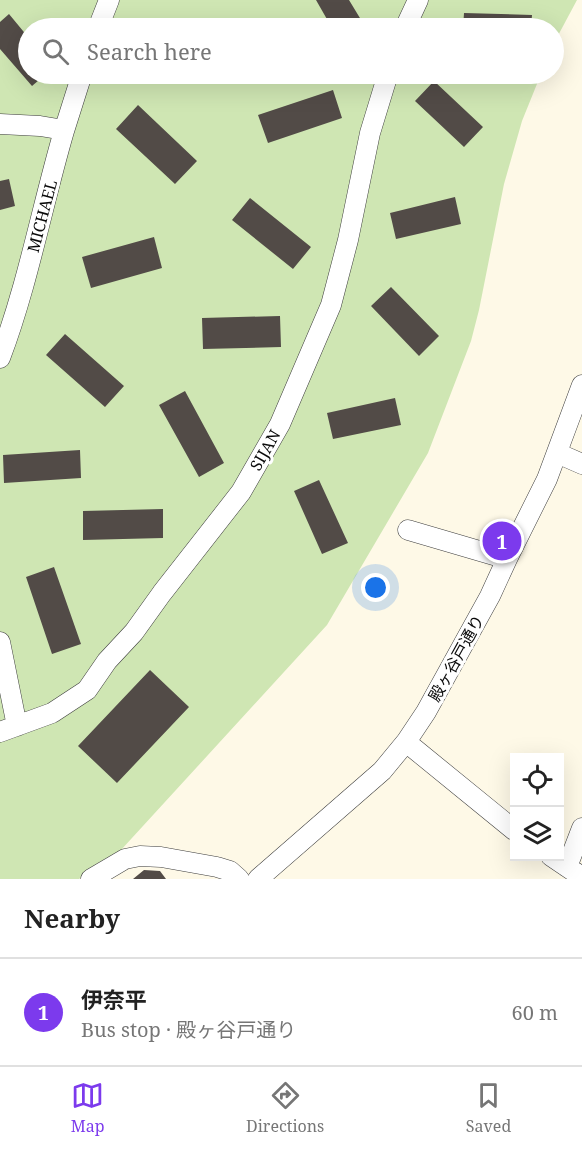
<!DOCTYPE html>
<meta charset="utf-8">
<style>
body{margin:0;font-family:"Noto Serif","Noto Sans JP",serif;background:#f2f2f2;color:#222}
.controls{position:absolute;right:18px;bottom:18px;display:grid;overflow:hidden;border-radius:0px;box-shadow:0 6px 24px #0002}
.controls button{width:54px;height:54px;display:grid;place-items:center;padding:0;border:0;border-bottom:2px solid #e0e0e0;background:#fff;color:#222;font:30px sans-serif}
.you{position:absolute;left:376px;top:588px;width:21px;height:21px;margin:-15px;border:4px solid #fff;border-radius:50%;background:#1a73e8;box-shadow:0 0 0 9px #1a73e833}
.badge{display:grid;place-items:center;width:39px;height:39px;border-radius:50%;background:#7c3aed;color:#fff;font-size:20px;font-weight:700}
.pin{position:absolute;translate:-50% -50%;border:3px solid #fff;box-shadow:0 2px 6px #0006}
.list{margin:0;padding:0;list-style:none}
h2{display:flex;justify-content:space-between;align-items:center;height:78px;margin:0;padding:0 24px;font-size:26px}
h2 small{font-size:20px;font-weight:400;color:#767676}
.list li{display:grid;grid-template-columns:39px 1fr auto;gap:18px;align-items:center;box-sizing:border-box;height:108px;padding:0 24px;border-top:2px solid #e0e0e0}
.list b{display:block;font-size:22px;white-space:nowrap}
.list p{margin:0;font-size:20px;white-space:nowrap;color:#767676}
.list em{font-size:20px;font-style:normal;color:#767676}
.icon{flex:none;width:33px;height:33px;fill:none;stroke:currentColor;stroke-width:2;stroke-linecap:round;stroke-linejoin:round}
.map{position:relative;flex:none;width:582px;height:879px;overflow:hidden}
.search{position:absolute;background:#fff;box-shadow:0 6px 24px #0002;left:18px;right:18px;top:18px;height:66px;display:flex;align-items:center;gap:15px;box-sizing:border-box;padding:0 21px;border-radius:33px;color:#767676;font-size:22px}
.sheet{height:186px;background:#fff}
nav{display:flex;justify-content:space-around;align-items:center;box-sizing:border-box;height:84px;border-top:2px solid #e0e0e0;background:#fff;font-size:16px;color:#767676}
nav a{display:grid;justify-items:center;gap:3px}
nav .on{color:#7c3aed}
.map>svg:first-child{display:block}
.green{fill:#cfe6b3}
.building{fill:#524b47}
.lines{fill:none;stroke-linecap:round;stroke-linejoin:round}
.minor-casing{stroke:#3d3d3d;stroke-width:21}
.minor{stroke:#fff;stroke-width:20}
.labels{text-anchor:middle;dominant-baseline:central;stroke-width:6;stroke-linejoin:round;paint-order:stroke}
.street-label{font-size:16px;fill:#0a0a0a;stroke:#fff}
</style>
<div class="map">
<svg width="582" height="879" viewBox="0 0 582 879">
<rect width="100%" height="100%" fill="#fef9e7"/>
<path class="green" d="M0,0H577L554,43V28H28V74H541L522,121L504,184L479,310L471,341L428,453L327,625L121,850L96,864L79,879H0Z"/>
<path class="building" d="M316,0H349L366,28H332Z
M464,13L532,15L531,28H463Z
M9,14L28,37V74H46L32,86L0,49V22Z
M226,19L228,28H164V27Z
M434,81L483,127L464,147L415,101Z
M333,90L342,118L268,143L258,115Z
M138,105L197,161L175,184L116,129Z
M9,179L15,206L0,210V181Z
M455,197L461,224L396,239L390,213Z
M250,198L311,247L293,269L232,220Z
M154,237L162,268L91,288L82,257Z
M391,287L439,336L419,356L371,306Z
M280,316L281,347L203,349L202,318Z
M65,334L124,386L105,407L46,355Z
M185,391L224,463L199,477L159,405Z
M395,398L401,425L333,439L327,413Z
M80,450L81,478L4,483L3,455Z
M319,480L348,543L322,554L294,491Z
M163,509V538L83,540V511Z
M54,567L81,644L52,654L26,577Z
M150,670L189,707L117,783L78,746Z
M144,870L160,871L166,879H133Z"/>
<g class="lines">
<defs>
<path id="minor" d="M98,28L109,0
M405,28L418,0
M0,124L40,126L64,130
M0,358C28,284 42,206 64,131C70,112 76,93 82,74
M557,453L582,464
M408,530L507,559
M0,642L17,726
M0,732L52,713L87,690L107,661L134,632L162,593L241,492L280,424L331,305L348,240L370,133L388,74
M406,742L514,830
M551,856L582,877
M567,867L582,828
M91,879L125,859L140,856L161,857L217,867L230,871L239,879
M258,879L382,771L406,742L426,712L490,596L507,559L547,479L582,385"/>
</defs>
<use href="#minor" class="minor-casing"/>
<use href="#minor" class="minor"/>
</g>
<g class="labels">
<g class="street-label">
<text transform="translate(42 216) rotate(-75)">MICHAEL</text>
<text transform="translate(265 450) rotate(-60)">SIJAN</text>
<text transform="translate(456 658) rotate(-61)">殿ヶ谷戸通り</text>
</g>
</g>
</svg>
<div class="controls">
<button><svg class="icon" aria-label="locate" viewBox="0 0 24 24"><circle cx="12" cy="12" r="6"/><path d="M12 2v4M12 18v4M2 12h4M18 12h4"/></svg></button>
<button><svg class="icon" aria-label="layers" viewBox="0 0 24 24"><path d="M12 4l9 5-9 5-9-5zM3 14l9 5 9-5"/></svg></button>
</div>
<div class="you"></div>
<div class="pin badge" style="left:502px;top:541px">1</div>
<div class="search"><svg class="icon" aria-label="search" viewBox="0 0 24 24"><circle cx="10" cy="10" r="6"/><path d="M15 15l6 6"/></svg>Search here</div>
</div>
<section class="sheet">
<h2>Nearby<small></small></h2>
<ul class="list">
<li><span class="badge">1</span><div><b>伊奈平</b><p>Bus stop · 殿ヶ谷戸通り</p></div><em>60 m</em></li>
</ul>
</section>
<nav>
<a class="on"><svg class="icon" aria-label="map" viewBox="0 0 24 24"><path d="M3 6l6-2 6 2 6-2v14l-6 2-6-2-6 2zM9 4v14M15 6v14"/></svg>Map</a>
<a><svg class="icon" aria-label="directions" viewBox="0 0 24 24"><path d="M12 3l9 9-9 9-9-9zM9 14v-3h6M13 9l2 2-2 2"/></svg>Directions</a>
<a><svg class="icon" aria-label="saved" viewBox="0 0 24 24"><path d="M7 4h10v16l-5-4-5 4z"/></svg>Saved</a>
</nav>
